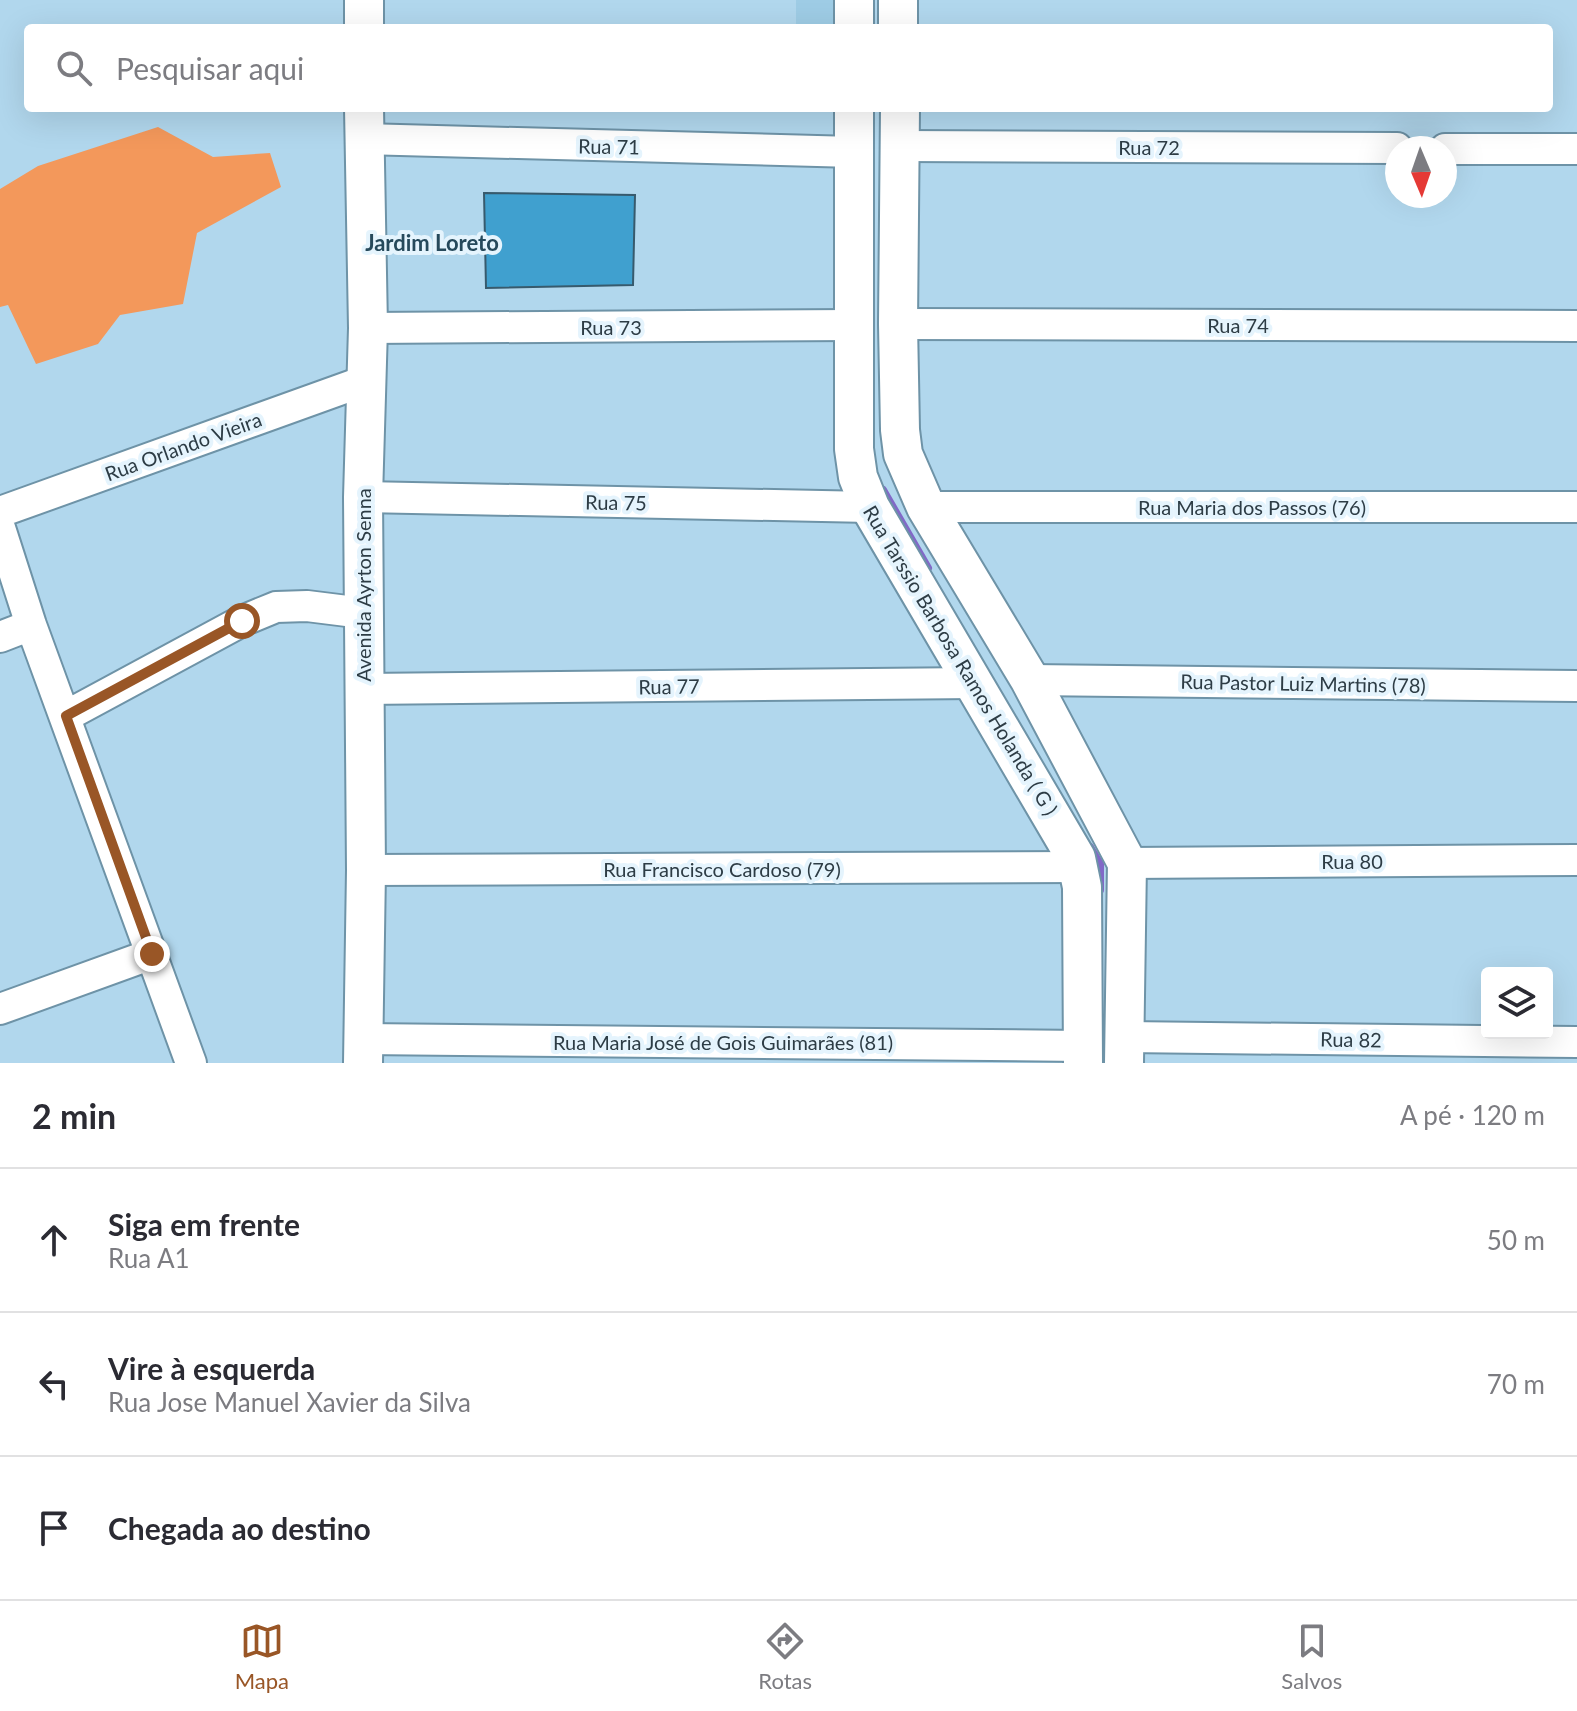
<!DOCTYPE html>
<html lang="pt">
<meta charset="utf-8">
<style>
body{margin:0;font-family:Lato,sans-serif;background:#f2f2f3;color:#2b2b33}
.controls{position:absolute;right:24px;bottom:24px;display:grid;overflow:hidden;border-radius:8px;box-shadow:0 8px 32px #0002}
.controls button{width:72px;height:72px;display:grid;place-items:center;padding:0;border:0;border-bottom:2px solid #e1e1e2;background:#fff;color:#2b2b33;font:40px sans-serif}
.compass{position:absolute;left:1385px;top:136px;width:72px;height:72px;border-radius:50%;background:#fff;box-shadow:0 8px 32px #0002;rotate:178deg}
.stop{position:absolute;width:24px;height:24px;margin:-18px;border:6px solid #995626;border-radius:50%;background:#fff}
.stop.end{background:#995626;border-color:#fff;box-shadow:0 2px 8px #0008}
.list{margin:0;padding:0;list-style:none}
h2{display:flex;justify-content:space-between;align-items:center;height:104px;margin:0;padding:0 32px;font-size:34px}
h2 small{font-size:26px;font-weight:400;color:#7c7c81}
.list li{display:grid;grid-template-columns:52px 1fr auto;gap:24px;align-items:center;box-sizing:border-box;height:144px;padding:0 32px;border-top:2px solid #e1e1e2}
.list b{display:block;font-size:30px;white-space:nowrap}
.list p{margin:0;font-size:26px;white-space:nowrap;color:#7c7c81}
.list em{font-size:26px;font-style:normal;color:#7c7c81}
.icon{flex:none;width:44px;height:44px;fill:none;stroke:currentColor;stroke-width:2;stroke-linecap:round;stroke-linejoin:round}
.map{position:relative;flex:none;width:1577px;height:1063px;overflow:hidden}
.search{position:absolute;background:#fff;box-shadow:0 8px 32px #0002;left:24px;right:24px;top:24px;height:88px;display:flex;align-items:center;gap:20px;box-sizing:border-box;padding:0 28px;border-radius:8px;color:#7c7c81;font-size:30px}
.sheet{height:536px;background:#fff}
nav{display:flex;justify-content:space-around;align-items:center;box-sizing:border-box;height:112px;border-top:2px solid #e1e1e2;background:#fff;font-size:22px;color:#7c7c81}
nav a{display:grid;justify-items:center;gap:4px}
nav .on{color:#995626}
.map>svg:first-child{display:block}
.built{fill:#9ecce5}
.green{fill:#f3985b}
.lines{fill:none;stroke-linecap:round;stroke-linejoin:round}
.stream{stroke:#8169c7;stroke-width:8}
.building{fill:#40a0cf;stroke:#375a6d;stroke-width:2}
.minor-casing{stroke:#6e93a7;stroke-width:34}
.tertiary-casing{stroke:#6e93a7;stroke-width:42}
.minor{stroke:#fff;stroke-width:30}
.tertiary{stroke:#fff;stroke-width:38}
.route{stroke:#995626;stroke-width:10}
.labels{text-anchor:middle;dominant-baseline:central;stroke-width:8;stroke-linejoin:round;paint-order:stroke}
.street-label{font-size:20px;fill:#2d3c45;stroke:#e5f4fd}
.neighbourhood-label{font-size:22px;font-weight:bold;fill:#26495b;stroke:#e5f4fd}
</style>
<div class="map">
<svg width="1577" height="1063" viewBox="0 0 1577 1063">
<rect width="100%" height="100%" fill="#b1d7ed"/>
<path class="built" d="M796,0H835L834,28H796Z"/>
<path class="green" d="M158,127L213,157L270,153L281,187L197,233L183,304L120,315L98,344L36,364L8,305L0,307V189L38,166Z"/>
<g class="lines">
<path class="stream" d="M883,490L928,568
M1090,847L1100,864V890"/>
</g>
<path class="building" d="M484,193L635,195L633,285L486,288Z"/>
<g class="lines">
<defs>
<path id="minor" d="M363,139L854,152
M901,146L1397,148
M1445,149H1577
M898,324L1577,326
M368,328L854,325
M363,497L870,507
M926,507H1577
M0,512L367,380
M0,528L31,625L191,1063
M0,637L31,625
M1030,680L1577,686
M363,689L976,683
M66,716L242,621L276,607L307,606L363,613
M1127,863L1577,860
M366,870L1079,867
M0,1009L152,954
M1125,1037L1577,1042
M363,1039L1083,1046"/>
<path id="tertiary" d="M898,0V28
M364,28V0
M854,28V0
M854,108V449L858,477L870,507L1076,858L1082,887L1083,1063
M900,108L898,324L900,430L903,454L926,507L1030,680L1127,863L1124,1063
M363,1063L366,870L363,497L368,328L364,108"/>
</defs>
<use href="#minor" class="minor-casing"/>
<use href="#tertiary" class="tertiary-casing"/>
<use href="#minor" class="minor"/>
<use href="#tertiary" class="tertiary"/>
</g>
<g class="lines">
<path class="route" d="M152,954L66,716L242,621"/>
</g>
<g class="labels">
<g class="street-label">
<text transform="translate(609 146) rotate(1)">Rua 71</text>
<text x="1149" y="147">Rua 72</text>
<text x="1238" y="325">Rua 74</text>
<text x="611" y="327">Rua 73</text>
<text transform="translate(183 446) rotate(-20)">Rua Orlando Vieira</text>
<text transform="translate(616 502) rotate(1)">Rua 75</text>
<text x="1252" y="507">Rua Maria dos Passos (76)</text>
<text transform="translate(363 585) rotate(-90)">Avenida Ayrton Senna</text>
<text transform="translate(961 660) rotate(59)">Rua Tarssio Barbosa Ramos Holanda ( G )</text>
<text transform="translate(1303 683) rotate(1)">Rua Pastor Luiz Martins (78)</text>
<text transform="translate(669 686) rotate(-1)">Rua 77</text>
<text x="1352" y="861">Rua 80</text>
<text x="722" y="869">Rua Francisco Cardoso (79)</text>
<text transform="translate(1351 1039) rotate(1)">Rua 82</text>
<text x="723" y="1042">Rua Maria José de Gois Guimarães (81)</text>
</g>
<g class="neighbourhood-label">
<text x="432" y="242">Jardim Loreto</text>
</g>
</g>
</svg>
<div class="controls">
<button><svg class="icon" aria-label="layers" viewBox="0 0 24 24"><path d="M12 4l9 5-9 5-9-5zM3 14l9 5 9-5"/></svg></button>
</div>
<svg class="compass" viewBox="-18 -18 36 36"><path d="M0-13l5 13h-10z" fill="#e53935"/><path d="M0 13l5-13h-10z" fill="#7c7c81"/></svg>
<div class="stop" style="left:242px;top:621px"></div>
<div class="stop end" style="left:152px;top:954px"></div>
<div class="search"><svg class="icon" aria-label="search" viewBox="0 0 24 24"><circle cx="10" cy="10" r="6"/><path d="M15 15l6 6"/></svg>Pesquisar aqui</div>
</div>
<section class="sheet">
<h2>2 min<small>A pé · 120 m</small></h2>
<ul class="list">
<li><svg class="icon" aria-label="ahead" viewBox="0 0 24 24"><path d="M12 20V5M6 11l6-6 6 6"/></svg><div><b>Siga em frente</b><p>Rua A1</p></div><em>50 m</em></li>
<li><svg class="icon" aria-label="left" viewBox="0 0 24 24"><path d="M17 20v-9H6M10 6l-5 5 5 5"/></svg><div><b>Vire à esquerda</b><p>Rua Jose Manuel Xavier da Silva</p></div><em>70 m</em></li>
<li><svg class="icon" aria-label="arrive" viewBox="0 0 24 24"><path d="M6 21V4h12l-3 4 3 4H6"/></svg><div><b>Chegada ao destino</b></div></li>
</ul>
</section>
<nav>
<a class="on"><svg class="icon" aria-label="map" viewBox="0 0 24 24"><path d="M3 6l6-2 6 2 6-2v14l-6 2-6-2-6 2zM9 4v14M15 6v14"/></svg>Mapa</a>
<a><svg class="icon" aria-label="directions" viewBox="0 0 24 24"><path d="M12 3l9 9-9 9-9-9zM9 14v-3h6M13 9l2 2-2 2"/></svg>Rotas</a>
<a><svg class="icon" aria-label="saved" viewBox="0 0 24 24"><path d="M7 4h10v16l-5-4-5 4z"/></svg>Salvos</a>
</nav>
